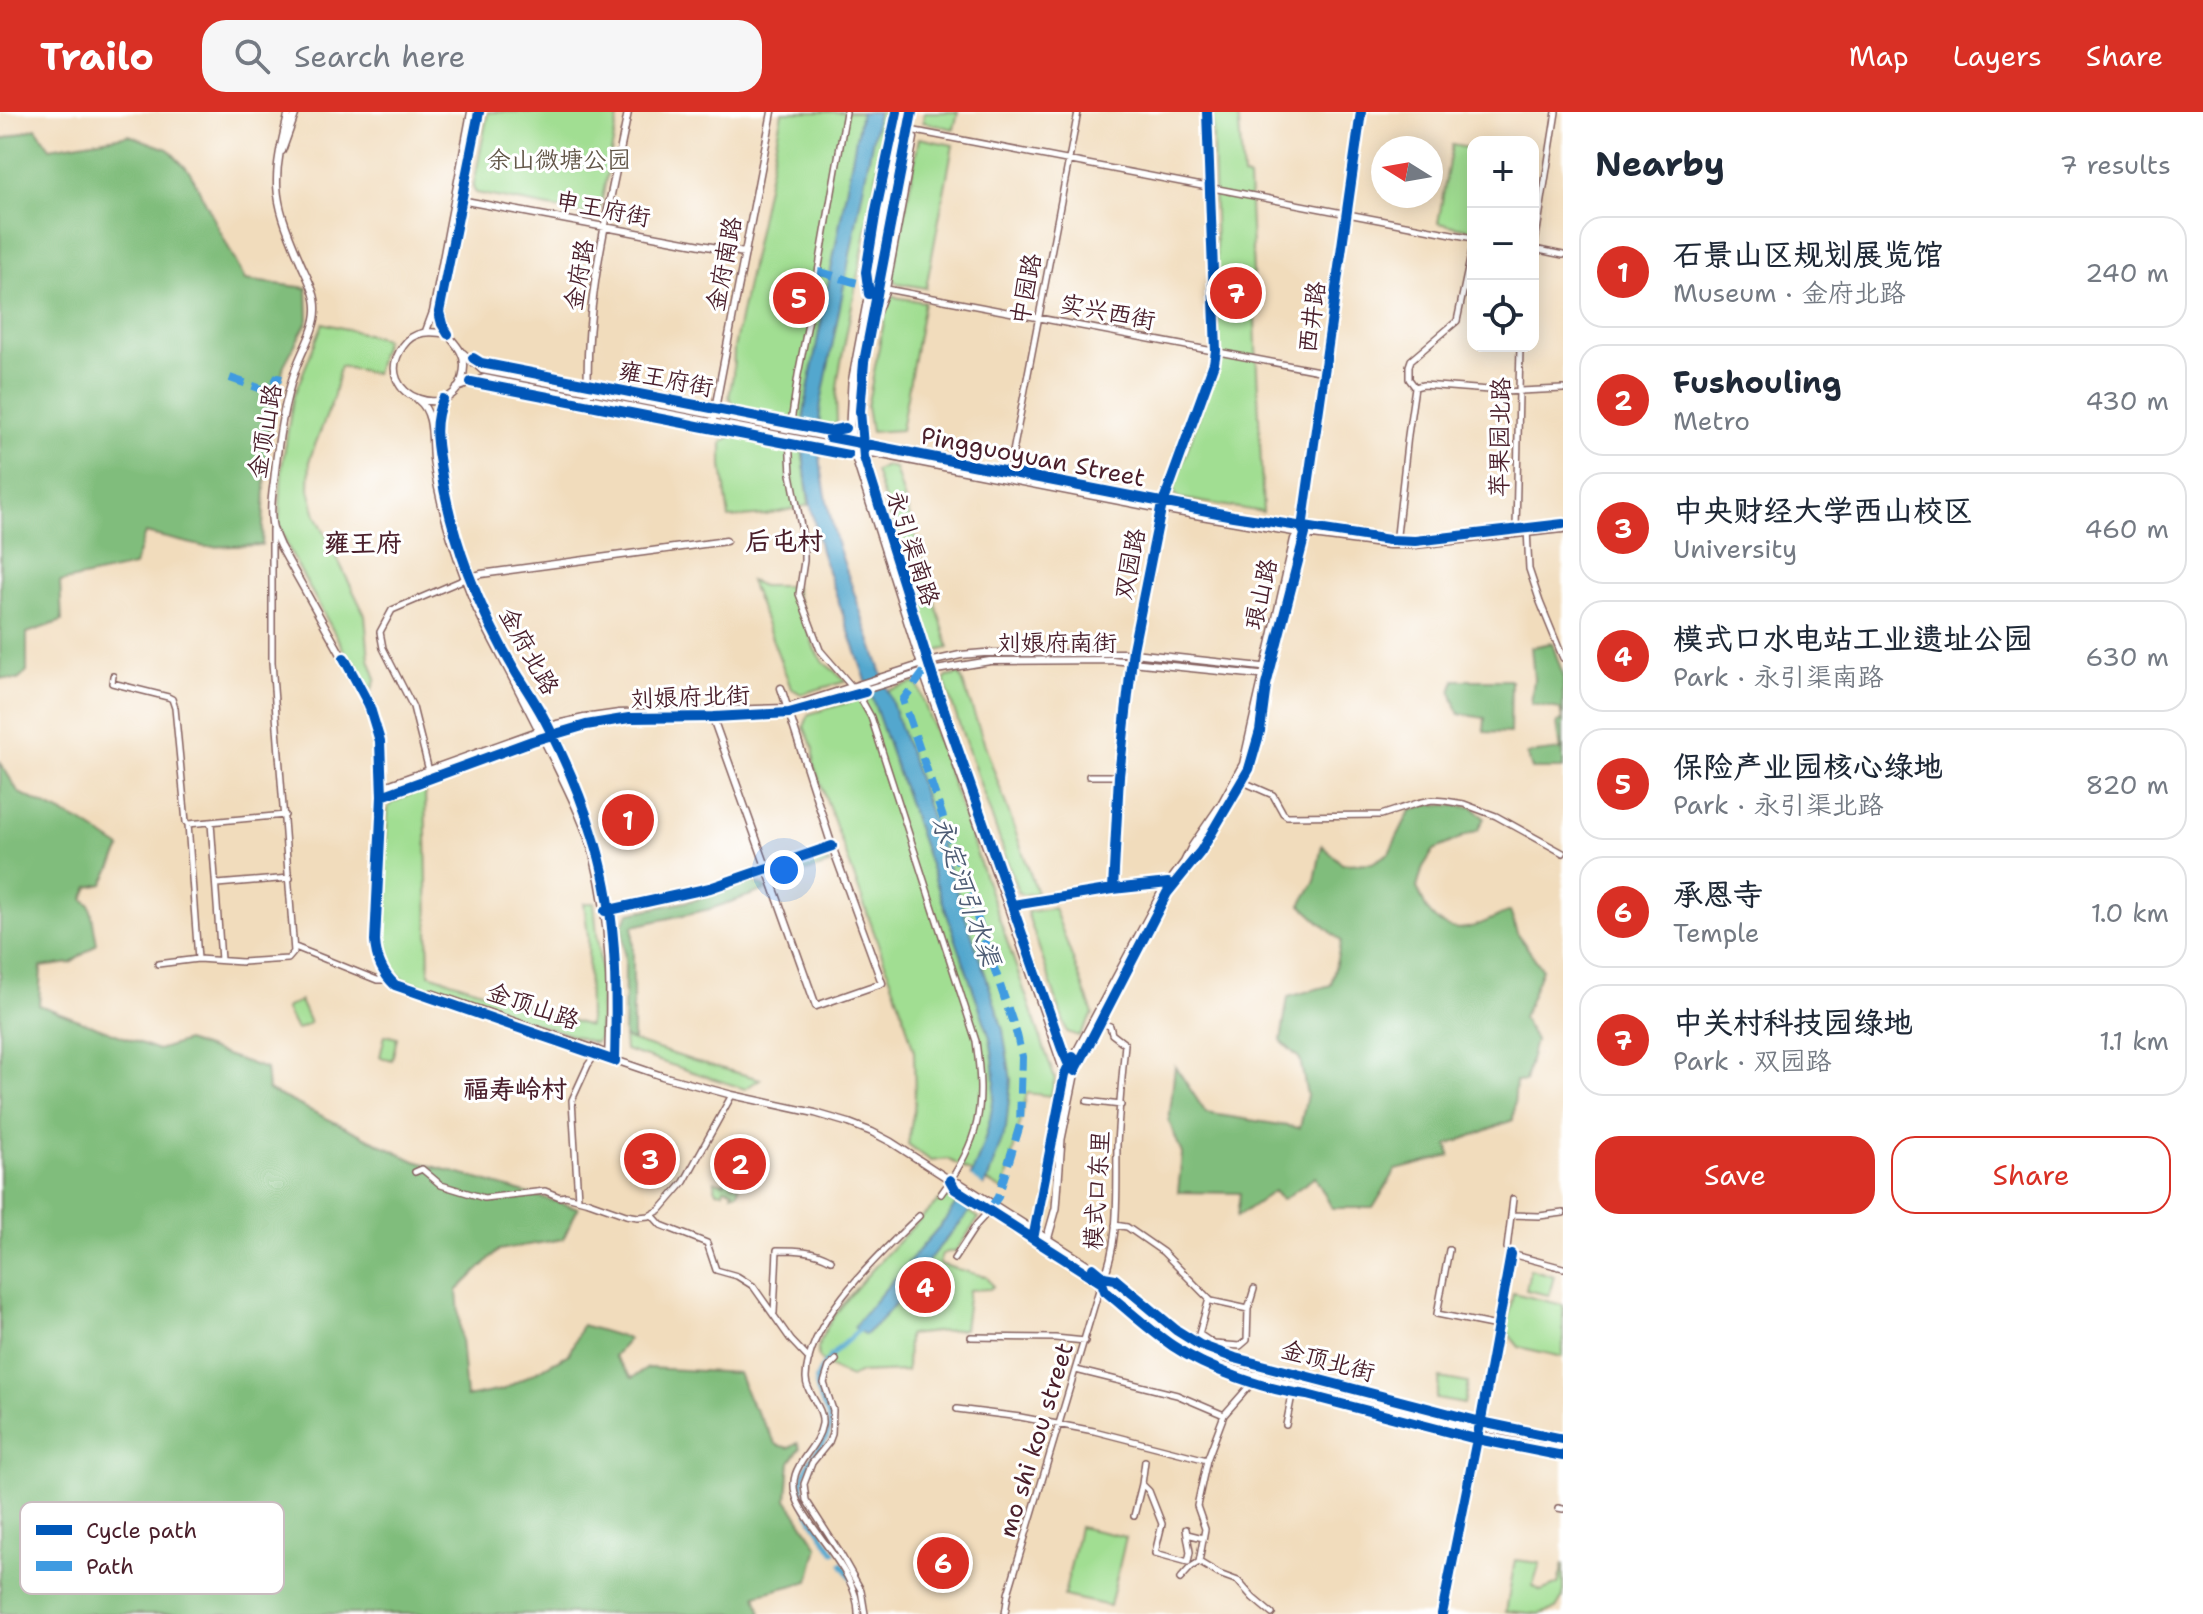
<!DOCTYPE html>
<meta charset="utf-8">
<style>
body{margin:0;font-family:"Shantell Sans","LXGW WenKai TC",sans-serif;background:#f6f6f7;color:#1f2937}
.controls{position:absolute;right:24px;top:24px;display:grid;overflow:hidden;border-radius:16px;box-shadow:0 4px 20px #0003}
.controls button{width:72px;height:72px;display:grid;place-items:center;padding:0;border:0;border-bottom:2px solid #e0e1e3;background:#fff;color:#1f2937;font:40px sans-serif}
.compass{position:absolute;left:1371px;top:24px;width:72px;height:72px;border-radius:50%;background:#fff;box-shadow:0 4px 20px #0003;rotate:281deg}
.you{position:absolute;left:784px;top:758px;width:28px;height:28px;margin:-20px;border:6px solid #fff;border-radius:50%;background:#1a73e8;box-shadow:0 0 0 12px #1a73e833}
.badge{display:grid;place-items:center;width:52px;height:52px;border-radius:50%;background:#d93025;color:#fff;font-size:26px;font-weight:700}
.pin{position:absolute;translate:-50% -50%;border:4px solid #fff;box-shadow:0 2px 8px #0006}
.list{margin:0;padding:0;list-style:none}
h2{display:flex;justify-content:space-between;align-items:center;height:104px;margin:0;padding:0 32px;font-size:34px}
h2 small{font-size:26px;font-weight:400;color:#747a83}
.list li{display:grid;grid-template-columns:52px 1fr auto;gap:24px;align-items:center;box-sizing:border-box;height:112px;margin:0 16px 16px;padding:0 16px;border:2px solid #e0e1e3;border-radius:24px}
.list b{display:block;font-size:30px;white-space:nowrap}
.list p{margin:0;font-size:26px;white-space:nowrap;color:#747a83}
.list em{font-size:26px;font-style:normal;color:#747a83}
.actions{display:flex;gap:16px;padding:24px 32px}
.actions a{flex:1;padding:18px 0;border:2px solid #d93025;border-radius:24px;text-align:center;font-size:28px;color:#d93025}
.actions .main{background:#d93025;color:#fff}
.icon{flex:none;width:44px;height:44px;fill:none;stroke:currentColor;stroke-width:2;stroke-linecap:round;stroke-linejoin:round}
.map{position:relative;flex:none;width:1563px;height:1502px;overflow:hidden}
header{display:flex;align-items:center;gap:48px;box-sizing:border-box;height:112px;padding:0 40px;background:#d93025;color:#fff}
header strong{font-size:38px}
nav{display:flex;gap:44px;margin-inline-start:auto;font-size:28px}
.search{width:560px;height:72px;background:#f6f6f7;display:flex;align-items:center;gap:20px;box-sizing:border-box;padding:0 28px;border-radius:24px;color:#747a83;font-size:30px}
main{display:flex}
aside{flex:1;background:#fff}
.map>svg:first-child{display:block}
.green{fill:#a1de92;stroke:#767e5e;stroke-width:2}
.forest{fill:#80bd7c;stroke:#656e54;stroke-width:2}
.water{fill:#53a7ce;stroke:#4e637c;stroke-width:2}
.pier{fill:#f1dcbc}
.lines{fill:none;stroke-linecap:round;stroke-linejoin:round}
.canal{stroke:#53a7ce;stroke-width:5}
.street-casing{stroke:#84615e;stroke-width:8}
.secondary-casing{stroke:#84615e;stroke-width:9}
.primary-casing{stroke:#84615e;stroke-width:10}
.street{stroke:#fff;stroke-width:5}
.secondary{stroke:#fff;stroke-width:6}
.primary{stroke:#fff;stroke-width:7}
.quiet{stroke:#409be1;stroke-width:8;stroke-dasharray:16 8;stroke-linecap:butt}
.cycleway-casing{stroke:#fff;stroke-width:15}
.cycleway{stroke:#0057b8;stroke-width:10}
.labels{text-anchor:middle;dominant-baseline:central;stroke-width:6;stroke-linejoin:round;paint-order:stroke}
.park-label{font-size:24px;fill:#64584a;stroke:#fff}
.street-label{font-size:24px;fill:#4a1f2b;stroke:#fff}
.neighbourhood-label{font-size:26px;font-weight:bold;fill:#4a1f2b;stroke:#fff}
.water-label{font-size:26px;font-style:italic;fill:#4e5c74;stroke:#fff}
.key{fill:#fff;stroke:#c9bcbf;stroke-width:2}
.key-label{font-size:22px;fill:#4a1f2b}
</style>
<header>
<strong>Trailo</strong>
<div class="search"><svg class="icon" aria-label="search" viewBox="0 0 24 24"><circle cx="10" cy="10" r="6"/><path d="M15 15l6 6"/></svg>Search here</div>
<nav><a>Map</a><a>Layers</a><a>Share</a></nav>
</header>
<main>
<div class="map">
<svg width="1563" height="1502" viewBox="0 0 1563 1502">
<rect width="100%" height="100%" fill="#fff"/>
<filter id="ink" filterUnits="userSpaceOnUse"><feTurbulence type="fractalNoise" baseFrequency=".0125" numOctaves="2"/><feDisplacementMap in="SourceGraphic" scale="16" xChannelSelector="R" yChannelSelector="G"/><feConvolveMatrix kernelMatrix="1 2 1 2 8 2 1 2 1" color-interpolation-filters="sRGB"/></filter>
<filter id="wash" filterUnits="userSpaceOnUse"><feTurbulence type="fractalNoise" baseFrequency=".006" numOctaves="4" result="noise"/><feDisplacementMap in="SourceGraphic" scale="32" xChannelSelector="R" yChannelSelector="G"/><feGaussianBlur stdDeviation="1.8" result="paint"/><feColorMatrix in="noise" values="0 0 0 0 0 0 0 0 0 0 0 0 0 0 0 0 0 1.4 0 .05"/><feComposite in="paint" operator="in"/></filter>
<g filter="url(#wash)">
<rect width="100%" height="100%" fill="#f1dcbc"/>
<path class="green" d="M488,0H619L600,98L591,103L476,81L473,76Z
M782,0H889L839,261L836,286L837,310L832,315L737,297L729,285L733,263L734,236Z
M924,0H958L954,17L923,10Z
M1212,0H1238L1243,64L1249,67L1263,400L1178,386L1173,379L1219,246Z
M919,26L953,33L926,176L897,171L892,167Z
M1452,33L1473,37V118L1438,111Z
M889,184L924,190L901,318L871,320L867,295Z
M323,211L385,227L375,262L340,254L333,287L310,346L309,377L316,403L365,503L369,547L376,567L369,584L297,453L285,429L279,411L282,354L293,286Z
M732,324L802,336L809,393L766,403L729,406L722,354V330Z
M886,354L895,356L949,536L937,539L932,537L875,359Z
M750,469L762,474H796V483L815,538L823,550L847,569L801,582L791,576Z
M960,562L1037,781L1023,783L1018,780L944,569L947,565Z
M913,571L918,573L1055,967L1051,984L1027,981L1004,1079L948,1047L931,1049L908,1032L915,990L914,940L903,901L814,653V637L804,615L809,602Z
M425,676L429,862L589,914L588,824L584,791H594L602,873L599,926L595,931L404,868L389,853L383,833L382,817L387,785L384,771L388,696L391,691Z
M1054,796L1093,902L1079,924L1067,920L1027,800Z
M300,889L310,911L296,918L285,896Z
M385,923L397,926L392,948L380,945Z
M624,926L694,949L760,967L745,977L625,938Z
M735,1040L742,1041L745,1045H736L731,1072L739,1074L738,1080L732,1082L733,1078L724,1076L723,1080L716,1079L714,1076L715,1069L724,1071L734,1053L731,1050L733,1046L729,1044Z
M945,1083L979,1106L955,1140H948L942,1142L939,1152L987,1165L993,1174L990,1177L969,1178L964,1217L908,1223L907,1259L859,1261L850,1265C841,1260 825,1256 819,1245C805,1218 923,1104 945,1083Z
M1530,1157L1554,1164L1549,1183L1526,1178Z
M1513,1181L1563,1193V1245L1519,1235L1506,1219Z
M1440,1266L1468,1271L1464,1292L1436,1287Z
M1079,1415L1126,1425L1110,1494L1064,1484Z
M1515,1448L1540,1451L1533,1474L1541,1479L1558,1472L1563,1451V1485L1556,1497L1539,1502L1506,1499Z"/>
<path class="forest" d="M36,16L50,36L129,23L168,37L190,60L245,168L307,176L308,208L284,253L268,322L262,433L205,435L145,421L134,454L60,470L62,509L27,521V560L18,568L0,566V28Z
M1552,531L1563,563V657H1532L1527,642L1561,638L1557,611L1562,607L1560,597L1531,592L1534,567L1531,535Z
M1455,568H1511L1510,621L1484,620L1485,606L1459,602L1451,580Z
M0,650L19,681L83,711L121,736L103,772L89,775L83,787L90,793L97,832L71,851L41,855L39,893L158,938L186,929L266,957L268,978L415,1049L578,1096L563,1127L499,1138L457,1179L466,1285L502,1278L569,1242L582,1213L629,1227L614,1244L632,1266L648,1256L738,1261L748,1286L777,1333L789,1336L798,1331L800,1336L790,1350L787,1387L818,1435L809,1469L756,1483L761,1502H0Z
M1431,692L1473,695L1484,706L1478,718L1434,738L1423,755L1417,776C1421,783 1424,793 1428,799C1453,832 1480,811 1510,799L1517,821L1542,857L1523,906L1535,928L1525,970L1516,969L1513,1008L1448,1033L1450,1044L1396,1058L1373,1096H1332L1315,1065L1282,1088L1274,1079L1237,1105L1240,1081L1178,1080L1182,1042L1169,1009L1175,954L1206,1001L1300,1016L1307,983L1300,947L1281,929L1288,885L1331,873L1341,829L1301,793L1315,769L1322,733L1342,752L1372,751L1389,741L1410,699Z
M820,745L831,752L782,768L785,757Z
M752,769L764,775L766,778L710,797L633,814V928L624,926L625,850L622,813L630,801L695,788Z"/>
<path class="water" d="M861,0H878L821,291C815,339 825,385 837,431L989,873L1003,918L1011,968L1006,1016L988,1067L967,1103L934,1141L915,1168L883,1206L865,1223L854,1215L862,1204L945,1108C974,1069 992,1018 995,969C995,955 992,940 990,926L821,439C809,389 797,340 806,289Z"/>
<path class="pier" d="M967,1063L988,1077L974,1100L954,1087Z"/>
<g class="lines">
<path class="canal" d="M834,1440C811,1404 786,1383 815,1341C821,1333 829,1325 830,1314C830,1302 821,1290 817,1279C810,1256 846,1230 861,1216
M842,1452L854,1469L861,1489"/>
</g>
</g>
<g filter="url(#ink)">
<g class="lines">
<defs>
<path id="street" d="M910,18L1473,126
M1534,137L1563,143
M1533,144L1556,0
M886,177L1324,260
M1415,275L1423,273L1489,278
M1502,280L1563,277
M790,317L798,263L818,160L846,0
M789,326L791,362L804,430V449L799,482L820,538L853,576
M1009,361L1078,0
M1516,417L1520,234
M1527,417L1529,457L1540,490L1563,546
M1396,432L1408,323L1415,275L1409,267V254L1411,248L1457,209L1473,133
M113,564L112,571L168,585L172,587L175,596L186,710L188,712L198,847
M858,582L871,605L976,929C985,996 981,1027 941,1082
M1089,664H1119
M431,667L413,595L383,536L380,520L392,498L465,467
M1241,669L1273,683L1283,701L1287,704L1381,703L1418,691L1432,688L1445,689L1464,692L1496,704L1563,741
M211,711L221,848
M188,712L285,703
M217,772L290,766
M295,835L377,868H390
M158,852L198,847L242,850L288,847L294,840L272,550V417
M1087,989L1121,993
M415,1060L422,1057L441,1073L484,1086L545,1079L560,1085L566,1084L589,1090L626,1103L638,1105L649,1104L660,1098L684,1070L732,983
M578,1087L572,988L588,953L596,942
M652,1103L661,1113L707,1131L716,1158L737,1164L753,1174L791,1228L809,1247
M1511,1103L1539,1104L1563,1101
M1115,1113L1127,1115L1163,1140L1211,1189L1248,1197L1254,1177
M1449,1138L1437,1202L1497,1214
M1511,1142L1507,1136L1513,1087
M1511,1142L1563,1156
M954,1147L977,1112L989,1099
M1209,1187L1199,1222L1214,1232L1240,1234L1247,1228L1248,1197
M774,1201L777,1138C797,1138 813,1138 831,1148
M971,1225L1055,1226L1085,1229
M836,1248L829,1255L824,1271L833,1298L832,1322L829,1330L812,1351L804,1372L806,1388L840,1441L861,1478L865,1502
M1076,1258L1177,1283L1224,1303
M957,1297L1020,1305L1094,1319L1207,1348
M1286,1313L1294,1273
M1480,1316L1511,1142
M1142,1372L1149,1379L1162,1412L1155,1441L1188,1450L1190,1440L1186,1417
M1558,1396L1563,1397
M1134,1404L1142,1372L1145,1349
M1187,1422L1203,1426
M1199,1450L1219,1462L1238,1469L1253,1486L1272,1502
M1180,1467L1191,1455L1199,1450L1205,1417L1197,1394L1207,1348L1224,1303L1253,1270L1255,1262
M858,1502C859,1463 814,1424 798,1390C782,1354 817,1342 822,1312C824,1295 806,1282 806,1266C807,1208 880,1142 919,1104
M1005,1502L1008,1482L1099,1178C1121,1133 1116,1081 1117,1032C1119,999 1122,965 1125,932L1112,922L1110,914L1099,911"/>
<path id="secondary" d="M289,0C272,67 271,83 299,147C305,162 317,181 316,198C316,217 302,238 296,256C283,292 278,330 274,369C272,382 270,398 272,411C273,419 277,427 280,434L366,587L380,629L382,684L375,829C376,846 382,861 395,873L662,964L732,983L815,1001L849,1011L872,1020L891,1030L950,1068L960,1071L1087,1152L1170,1220L1192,1234L1211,1243L1257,1257L1468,1313L1563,1332
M282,39L296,0
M455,87L744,141
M875,205L886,177L914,26L909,18
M426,219L433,200L471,0
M448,222C431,219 414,218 403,234C367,285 461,317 464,255C465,241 456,233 448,223C443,216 441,208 439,200L479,0
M463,241L482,258L1233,404L1397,429L1563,412
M457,276L484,266L1161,397L1305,422L1389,433H1415L1563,417
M588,283C584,187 610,93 628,0
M443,287C433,309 436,329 440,352C450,425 479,499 517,562C528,579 539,596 548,614C565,648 581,684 592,721C617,795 617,871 615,949
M418,288C435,301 431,327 433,347C440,399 457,449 477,498C502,547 528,595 552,645C568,678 585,711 594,746C611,811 611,880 608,947
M713,307L772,0
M468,466L481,462L726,429
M714,605L715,612L816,894L882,871L832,734L781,576
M382,675L557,612L584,606L619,601L786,596L929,550L960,543L984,541H1133L1271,556
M382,684L532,629L586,613L629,606L714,605L789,601L924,560L990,549L1112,548L1269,564
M1113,777L1119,664L1133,537L1161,397L1214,251L1216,239L1207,0
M1013,793L1113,777L1167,771
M608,799L710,776L832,734
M431,881L595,937L609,943
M1068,955L1161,781L1184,750L1192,734L1221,692L1243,652L1294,427L1298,420
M1075,959L1167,781L1201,739L1249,657L1260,619L1266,573L1305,422L1302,416L1361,0
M950,1068L955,1077L1102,1171L1158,1218L1177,1231L1222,1253L1255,1263L1478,1322L1563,1338
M1442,1502L1479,1319"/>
<path id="primary" d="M903,0L852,271L850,313L853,337L927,570L1007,791L1062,953L1065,962L1075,959
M912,0L864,250L860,299L861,327L870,367L894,439L934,569L991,732
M1033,853C1042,878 1059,942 1075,959
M1033,1127L1065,962
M1045,1135L1056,1096L1061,1027L1075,959"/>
</defs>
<use href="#street" class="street-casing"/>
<use href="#secondary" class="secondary-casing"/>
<use href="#primary" class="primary-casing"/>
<use href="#street" class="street"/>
<use href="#secondary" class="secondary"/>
<use href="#primary" class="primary"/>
<path class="quiet" d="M818,160C832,162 844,168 858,171
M230,266L262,277L268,278L273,274L277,266L282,267
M924,560L903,588L1017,923L1022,945L1020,1013L998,1085L993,1092"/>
<defs>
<path id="cycleway" d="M912,0L864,250L860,299L864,345L934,569L1062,937L1069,953L1075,959
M869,182L866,160L876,98L897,0
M448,222L442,212L439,200L479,0
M473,246L481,251L829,319L845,316
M471,270L848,343
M443,287C433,309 436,329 440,352C450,425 479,499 517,562C528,579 539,596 548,614C565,648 581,684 592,721C617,795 617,871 615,949
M829,325L1233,404L1389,428L1415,429L1563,412
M344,546L369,593L380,629L382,684L375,829C376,846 382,861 395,873L615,949
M382,684L532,629L586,613L629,606L714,605L789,601L865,580
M1113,777L1119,664L1133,537L1161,397L1214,251L1216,239L1207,0
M1013,793L1113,777L1168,771
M605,799L710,776L832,734
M1075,959L1167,781L1201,739L1249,657L1260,619L1266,573L1305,422L1302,416L1361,0
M950,1068L955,1077L1102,1171L1105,1179C1128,1198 1149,1218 1173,1234C1207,1257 1266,1278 1307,1283L1472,1326L1563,1344
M1033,1127L1065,962L1073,945
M1093,1156L1104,1165L1115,1167L1176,1218L1200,1233L1235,1246L1481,1310L1563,1327
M1442,1502L1482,1302L1511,1142"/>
</defs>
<use href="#cycleway" class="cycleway-casing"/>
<use href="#cycleway" class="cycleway"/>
</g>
</g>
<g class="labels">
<g class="park-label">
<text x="559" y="48">余山微塘公园</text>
</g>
<g class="street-label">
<text transform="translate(603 97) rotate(11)">申王府街</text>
<text transform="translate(724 152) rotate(-79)">金府南路</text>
<text transform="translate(579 163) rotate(-80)">金府路</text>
<text transform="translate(1026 177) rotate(-79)">中园路</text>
<text transform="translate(1108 200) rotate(11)">实兴西街</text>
<text transform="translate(1312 205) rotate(-82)">西井路</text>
<text transform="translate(666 267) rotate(11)">雍王府街</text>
<text transform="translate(265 319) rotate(-80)">金顶山路</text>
<text transform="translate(1500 325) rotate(-89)">苹果园北路</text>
<text transform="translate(1033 345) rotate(11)">Pingguoyuan Street</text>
<text transform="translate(913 436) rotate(72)">永引渠南路</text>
<text transform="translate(1130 452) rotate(-79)">双园路</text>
<text transform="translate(1261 482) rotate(-77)">琅山路</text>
<text x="1057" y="531">刘娘府南街</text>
<text transform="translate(529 539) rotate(61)">金府北路</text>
<text transform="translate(690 585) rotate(-2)">刘娘府北街</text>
<text transform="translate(533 894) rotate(19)">金顶山路</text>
<text transform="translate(1097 1078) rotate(-86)">模式口东里</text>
<text transform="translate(1328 1249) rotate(15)">金顶北街</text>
<text transform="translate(1036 1328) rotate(-73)">mo shi kou street</text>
</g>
<g class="neighbourhood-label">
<text x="784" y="428">后屯村</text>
<text x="363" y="430">雍王府</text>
<text x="515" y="976">福寿岭村</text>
</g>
<g class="water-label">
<text transform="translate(967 779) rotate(71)">永定河引水渠</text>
</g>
</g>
<rect x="20" y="1390" width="264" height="92" rx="12" class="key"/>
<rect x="36" y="1413" width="36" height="10" fill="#0057b8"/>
<rect x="36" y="1449" width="36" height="10" fill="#409be1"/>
<g class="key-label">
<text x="86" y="1426">Cycle path</text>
<text x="86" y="1462">Path</text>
</g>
</svg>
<div class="controls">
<button>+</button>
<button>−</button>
<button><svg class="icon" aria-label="locate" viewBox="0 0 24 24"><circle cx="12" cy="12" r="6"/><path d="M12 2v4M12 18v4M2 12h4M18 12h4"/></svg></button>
</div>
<svg class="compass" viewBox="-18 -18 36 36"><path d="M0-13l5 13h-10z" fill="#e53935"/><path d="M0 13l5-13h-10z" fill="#747a83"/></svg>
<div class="you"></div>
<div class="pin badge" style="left:628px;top:708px">1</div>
<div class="pin badge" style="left:740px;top:1052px">2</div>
<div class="pin badge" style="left:650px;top:1047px">3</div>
<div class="pin badge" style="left:925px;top:1175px">4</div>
<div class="pin badge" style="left:799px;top:186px">5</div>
<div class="pin badge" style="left:943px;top:1451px">6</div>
<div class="pin badge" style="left:1236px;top:181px">7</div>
</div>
<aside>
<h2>Nearby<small>7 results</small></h2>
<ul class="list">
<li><span class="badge">1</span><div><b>石景山区规划展览馆</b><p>Museum · 金府北路</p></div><em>240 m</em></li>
<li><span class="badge">2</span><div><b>Fushouling</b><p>Metro</p></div><em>430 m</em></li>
<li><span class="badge">3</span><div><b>中央财经大学西山校区</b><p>University</p></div><em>460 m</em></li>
<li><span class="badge">4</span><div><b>模式口水电站工业遗址公园</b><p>Park · 永引渠南路</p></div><em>630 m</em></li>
<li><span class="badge">5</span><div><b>保险产业园核心绿地</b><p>Park · 永引渠北路</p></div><em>820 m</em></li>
<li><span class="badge">6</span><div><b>承恩寺</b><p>Temple</p></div><em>1.0 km</em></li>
<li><span class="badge">7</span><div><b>中关村科技园绿地</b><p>Park · 双园路</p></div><em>1.1 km</em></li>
</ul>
<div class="actions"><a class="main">Save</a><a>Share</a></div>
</aside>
</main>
